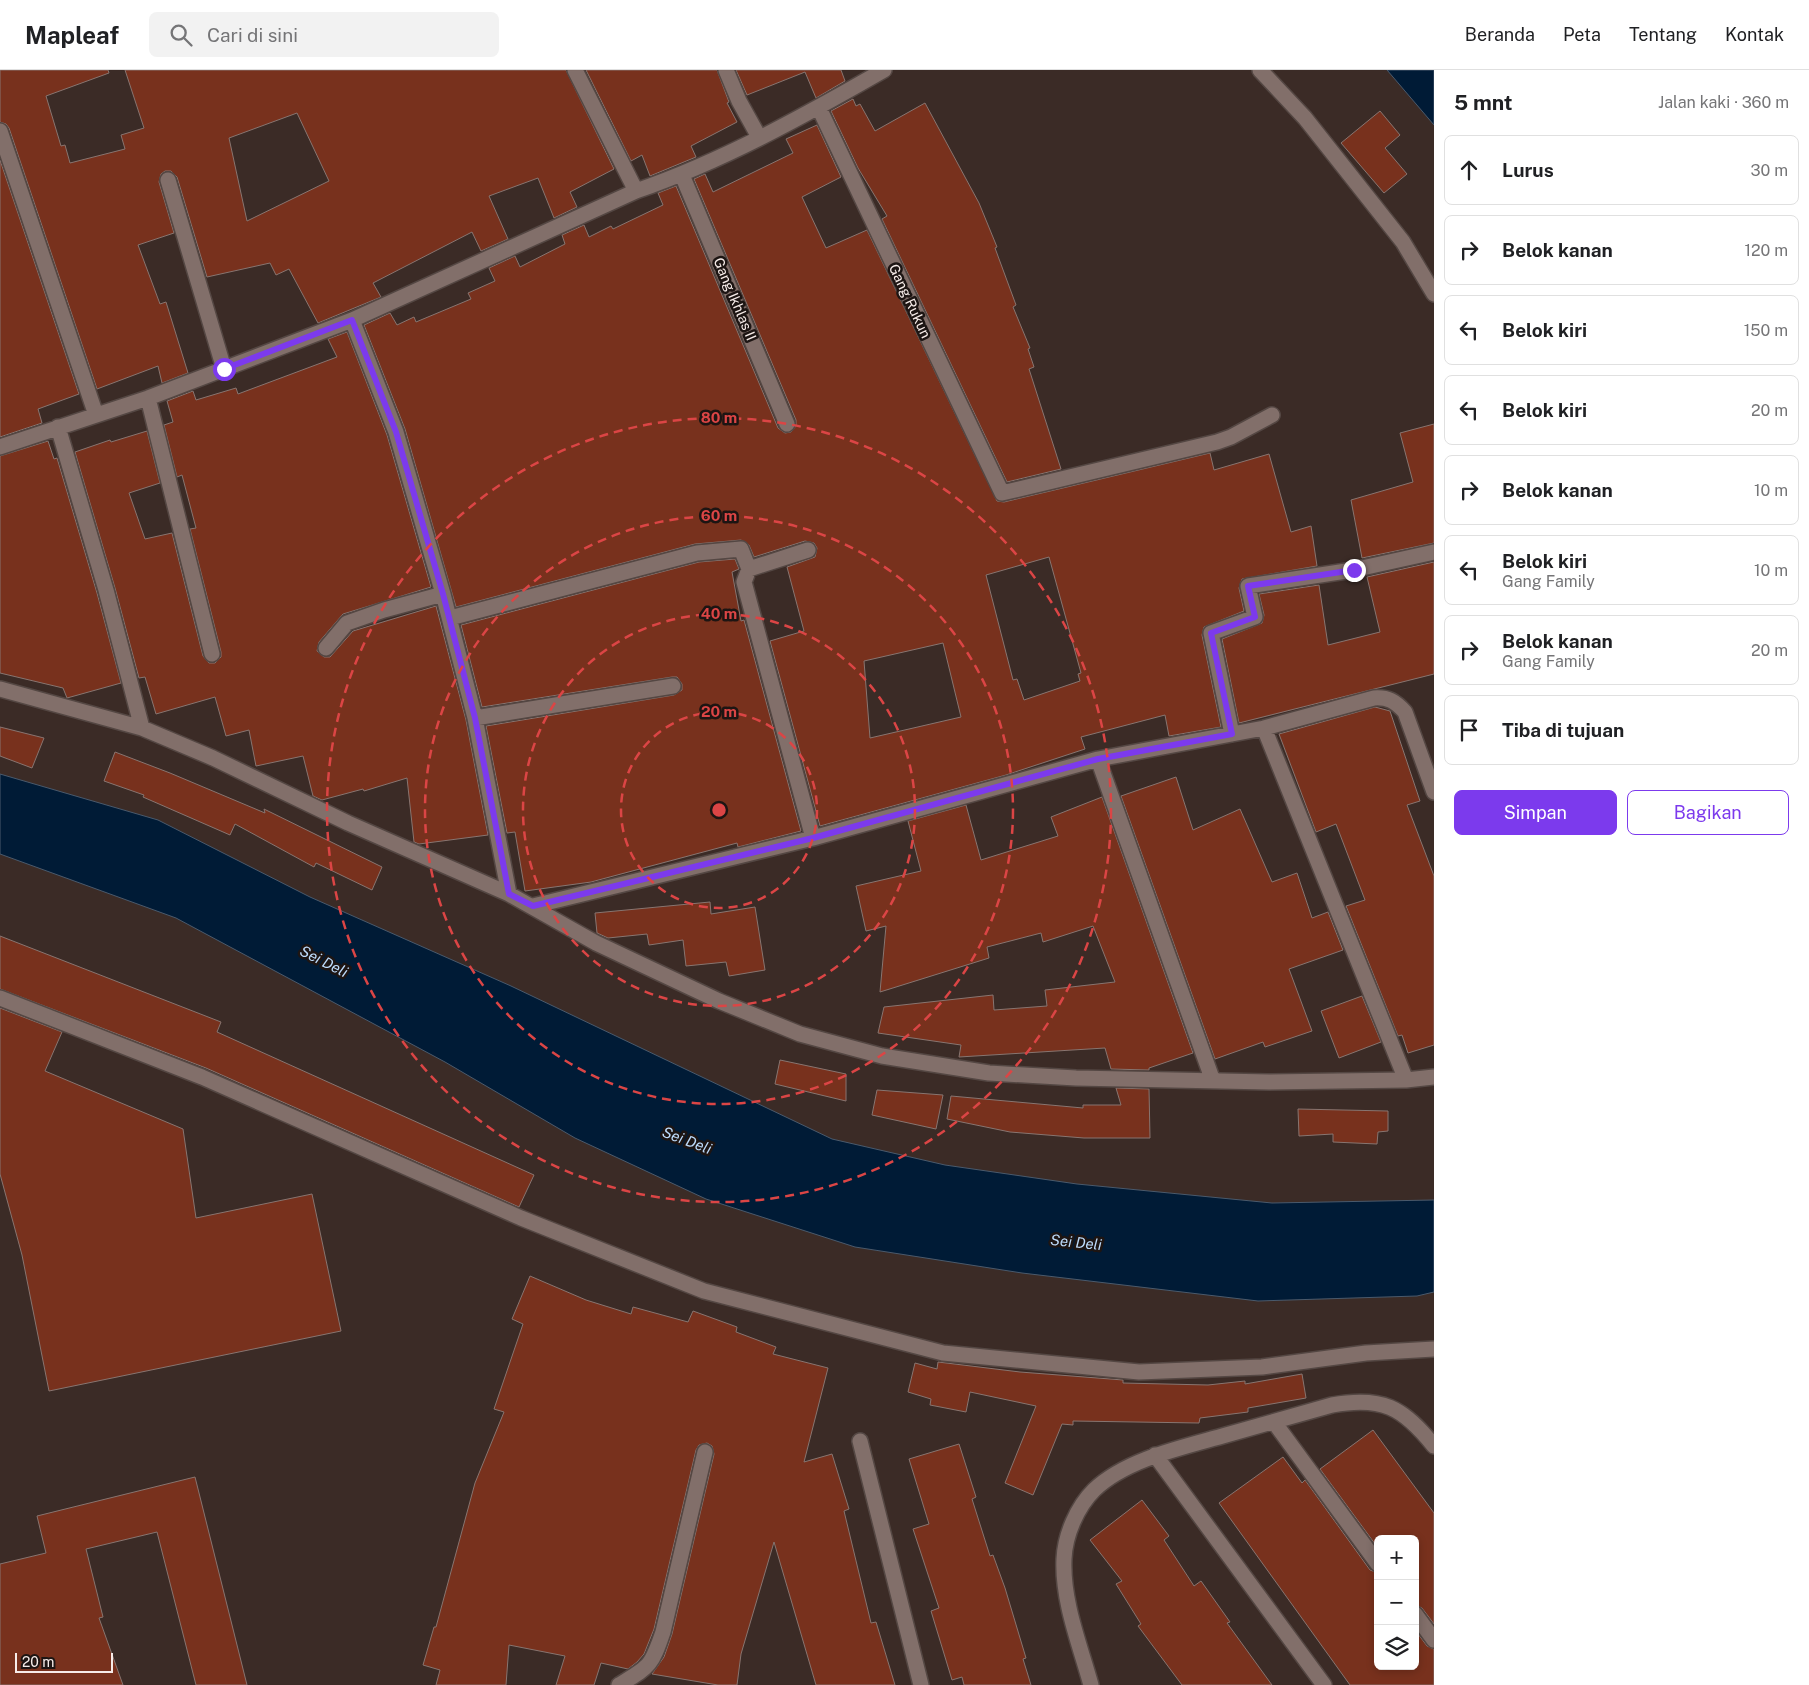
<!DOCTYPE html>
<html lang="id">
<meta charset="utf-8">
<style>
body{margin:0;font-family:"Public Sans",sans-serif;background:#f2f2f2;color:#202124}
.controls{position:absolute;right:15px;bottom:15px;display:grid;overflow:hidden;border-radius:8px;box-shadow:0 2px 8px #0003}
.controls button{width:45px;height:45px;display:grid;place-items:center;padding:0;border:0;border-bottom:1px solid #e0e0e0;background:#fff;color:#202124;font:25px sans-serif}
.scale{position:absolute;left:15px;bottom:12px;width:98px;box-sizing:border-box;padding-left:5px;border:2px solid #f7ece9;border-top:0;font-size:14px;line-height:18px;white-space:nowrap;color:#f7ece9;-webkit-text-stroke:4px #1d1513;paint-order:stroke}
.stop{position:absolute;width:15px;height:15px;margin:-11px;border:4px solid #7c3aed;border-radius:50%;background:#fff}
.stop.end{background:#7c3aed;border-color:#fff;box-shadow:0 1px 5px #0008}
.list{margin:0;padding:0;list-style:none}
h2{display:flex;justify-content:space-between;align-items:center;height:65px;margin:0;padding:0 20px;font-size:21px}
h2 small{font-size:16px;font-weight:400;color:#757577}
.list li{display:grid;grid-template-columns:32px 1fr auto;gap:15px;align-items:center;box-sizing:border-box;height:70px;margin:0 10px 10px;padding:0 10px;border:1px solid #e0e0e0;border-radius:8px}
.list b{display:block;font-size:19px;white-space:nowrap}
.list p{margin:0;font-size:16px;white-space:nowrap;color:#757577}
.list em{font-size:16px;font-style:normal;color:#757577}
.actions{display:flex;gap:10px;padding:15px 20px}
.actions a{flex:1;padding:11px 0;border:1px solid #7c3aed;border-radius:8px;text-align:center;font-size:18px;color:#7c3aed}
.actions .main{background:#7c3aed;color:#fff}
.icon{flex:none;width:28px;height:28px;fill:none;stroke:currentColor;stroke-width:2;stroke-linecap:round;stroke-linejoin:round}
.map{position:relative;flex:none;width:1434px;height:1615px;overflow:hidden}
header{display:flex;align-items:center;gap:30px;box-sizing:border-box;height:70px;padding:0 25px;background:#fff;border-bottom:1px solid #e0e0e0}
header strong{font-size:24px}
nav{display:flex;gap:28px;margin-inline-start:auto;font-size:18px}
.search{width:350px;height:45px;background:#f2f2f2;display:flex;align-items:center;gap:12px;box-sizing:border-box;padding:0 18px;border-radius:8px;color:#757577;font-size:19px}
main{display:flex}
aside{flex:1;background:#fff}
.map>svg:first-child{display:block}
.water{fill:#001b36;stroke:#4a5a6c}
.building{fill:#78311d;stroke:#887570;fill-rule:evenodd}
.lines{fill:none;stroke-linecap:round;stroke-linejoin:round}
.minor-casing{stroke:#544743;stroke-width:18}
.minor{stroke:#826f6a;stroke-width:15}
.route{stroke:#7c3aed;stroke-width:6}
.ring{fill:none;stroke:#db4545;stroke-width:2.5;stroke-dasharray:9 6}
.labels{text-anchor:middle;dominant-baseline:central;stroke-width:5;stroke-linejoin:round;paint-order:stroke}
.street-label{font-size:14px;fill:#f7ece9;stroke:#1d1513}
.water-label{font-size:15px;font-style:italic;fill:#bddbfb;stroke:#1d1513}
.centre{fill:#db4545;stroke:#1d1513;stroke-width:2.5}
.ring-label{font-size:15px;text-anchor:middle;font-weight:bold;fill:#db4545;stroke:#1d1513;stroke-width:5;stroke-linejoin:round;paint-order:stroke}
</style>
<header>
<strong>Mapleaf</strong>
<div class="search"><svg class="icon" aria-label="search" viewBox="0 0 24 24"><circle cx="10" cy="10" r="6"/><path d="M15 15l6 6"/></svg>Cari di sini</div>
<nav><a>Beranda</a><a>Peta</a><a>Tentang</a><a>Kontak</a></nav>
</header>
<main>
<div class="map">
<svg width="1434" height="1615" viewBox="0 0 1434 1615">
<rect width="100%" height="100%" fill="#3b2b26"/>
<path class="water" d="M1387,0H1434V55Z
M0,704L158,750L310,827L511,916L832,1069L945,1095L1077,1114L1272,1133L1434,1130V1222L1417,1226L1258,1231L1022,1203L855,1177L706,1129L575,1068L445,992L176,848L0,784Z"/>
<path class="building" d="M0,0H108L109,3L46,26L61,76L65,75L70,93L125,79L121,65L144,58L125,0H566L614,99L570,122L577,137L554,148L538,108L489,126L508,169L481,181L472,162L373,213L381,227L318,253L289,199L276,205L270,193L207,207L177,107L171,101H165L161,104L159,112L174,163L138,175L160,234L166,232L188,303L162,313L158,296L97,319L9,58L6,54L0,52ZM297,43L329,111L247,151L229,68Z
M586,0H717L729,32L727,33L737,52L691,76L696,87L650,106L642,85L631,91Z
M736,0H841L845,11L816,28L805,2L747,25Z
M853,29L856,36L860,34L875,61L925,33L979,133L997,177L995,178L1016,235L1013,237L1030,278L1028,279L1034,297L1029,299L1061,399L1007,412L882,149L887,146L858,98L831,41Z
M1380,41L1400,65L1385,78L1407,104L1384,123L1341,73Z
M817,55L841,107L802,127L826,178L867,160L997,431L1004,432L1210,383L1214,400L1269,384L1291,462L1311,456L1317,496L1242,509L1239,518L1244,541L1204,557L1202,565L1221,657L1169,666L1165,645L1081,667L1085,679L1006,705L820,756L770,571L804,561L787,497L815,487L817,478L814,473L805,471L754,487L749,475L741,470L695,474L456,537L405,359L364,255L390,243L397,255L414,247L416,252L471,229L468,223L495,211L489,198L515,186L520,197L565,174L562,165L584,155L589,167L611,156L613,159L663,135L658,123L676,116L778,358L785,363L791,362L796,356V350L694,109L705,104L713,122L793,83L786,69ZM1049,487L1081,603L1078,604L1080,611L1024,630L1017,609L1013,610L986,505ZM943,573L961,647L870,668L864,591Z
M0,90L79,324L38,339L42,353L0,367Z
M347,262L387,365L431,517L343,544L319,572L317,581L324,587H330L353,561L436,536L466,650L488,765L419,774L414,772L407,708L364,721L363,719L322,730L313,726L303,686L256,696L249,660L226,666L215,627L156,644L145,607L139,608L115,518L75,382L110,370L111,372L147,361L160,413L129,423L145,469L172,463L203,586L209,593H215L221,587V582L190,459L196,458L182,405L177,407L164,355L173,352L167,331L193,321L196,330L236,318L238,324L337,287L328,269Z
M1434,354V473L1362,488L1351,430L1413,412L1400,363Z
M48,371L54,389L57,388L97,523L121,613L67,628L63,618L0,603V386Z
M735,489L739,499L732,502L741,551L744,550L801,761L738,777L737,773L591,812L525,821L515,762L507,763L486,656L674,625L682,620V614L677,607H672L482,637L461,555L699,492Z
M1434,492V604L1239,653L1222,569L1262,553L1264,545L1259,524L1319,515L1328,575L1380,562L1367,507Z
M1375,637L1390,641L1420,731L1407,735L1434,806V975L1408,983L1402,965L1398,966L1346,836L1365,830L1336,754L1316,762L1279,664Z
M0,657L44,668L32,698L0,686Z
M115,682L170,703L265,743L264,739L382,797L372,820L316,793L314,797L235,754L230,765L143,727L144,725L104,711Z
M1176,707L1193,760L1240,739L1272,812L1297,803L1312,848L1328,842L1343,880L1289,899L1312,961L1265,977L1263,972L1215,989L1121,726Z
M1102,727L1193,983L1149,998V1000L1111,999L1105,978L959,987L961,975L878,963L884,937L993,925L994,940L1047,936L1045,920L1115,912L1093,856L1043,872L1041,863L987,877L989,888L880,922L886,856L866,861L856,816L921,801L908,751L966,735L981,790L1058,766L1051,747Z
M710,832L711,844L755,837L765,900L729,906L726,892L686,896L683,870L649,875L647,864L608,868L597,863L595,843Z
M0,866L221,952L217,962L534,1105L519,1137L206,998L0,919Z
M1362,926L1381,972L1339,988L1321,941Z
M0,938L62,962L45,1001L183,1059L196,1148L312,1124L341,1261L49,1321L22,1185L0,1104Z
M780,990L846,1004V1031L775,1014Z
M1116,1018L1149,1019L1150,1068H1084L1010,1062L947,1049L951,1026L1083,1038V1035H1121Z
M877,1020L943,1025L936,1059L872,1045Z
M1298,1039L1388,1041V1061L1378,1062L1377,1074L1333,1072V1064L1299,1066Z
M530,1206L586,1230L631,1244L633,1237L688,1252L693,1241L737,1257L736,1262L776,1277L773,1284L828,1298L804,1392L832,1384L849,1439L844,1441L871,1553L876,1552L895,1615H816L774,1472L741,1584L737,1615H718L652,1604L664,1587L672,1564L714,1384L712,1376L707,1373L699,1375L696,1380L654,1559L644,1584L637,1592L628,1599L601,1593L594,1615H556L565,1586L509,1575L506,1615H436L440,1600L423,1595L434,1557H436L475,1413L504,1342L494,1339L523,1254L512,1249Z
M938,1292L1020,1302L1123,1310V1313L1208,1315L1245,1311V1314L1302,1304L1306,1328L1248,1338V1342L1200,1348L1199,1353L1073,1351V1355L1062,1354L1033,1425L1005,1413L1036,1336L970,1322L966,1342L930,1335L931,1329L908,1322L915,1293L937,1299Z
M1373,1360L1434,1443V1554L1422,1538L1415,1535V1469H1378V1478L1320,1399Z
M959,1374L976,1427L972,1429L990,1486L993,1485L1005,1518L1026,1588L1023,1589L1031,1615H964L962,1607L952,1610L931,1541L939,1538L913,1459L929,1454L909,1389Z
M1283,1387L1302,1413L1305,1410L1370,1500L1378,1503V1596H1415V1560L1427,1576L1434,1579V1615H1350L1219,1433Z
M195,1407L247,1615H196L157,1462L86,1479L103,1547L99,1548L123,1615H0V1494L46,1483L37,1446Z
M1142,1430L1169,1466L1164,1470L1194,1516L1201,1511L1230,1552L1227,1553L1272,1615H1182L1138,1556L1141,1554L1116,1514L1122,1511L1090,1470Z"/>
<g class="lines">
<defs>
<path id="minor" d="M575,0L636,121
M726,0L739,31L759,67
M1260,0L1305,48L1403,172L1434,224
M819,38L1002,423L1217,372L1231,367L1272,345
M0,61L96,345
M682,105L787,354
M168,110L224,299
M352,250L396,362L443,524L475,648L509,824
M148,328L212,584
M58,357L106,520L142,658
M0,377L148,328L352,250L636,121C723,91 804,46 884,0
M808,480L749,499L744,512L813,768
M450,548L697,483L741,479L749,499
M326,578L347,553L384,540L443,524
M0,619L142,658L213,688L348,753L509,824L596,873L719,931L800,964L882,986L989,1003L1076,1008L1269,1012L1406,1010L1434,1007
M475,648L673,616
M1264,658L1406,1010
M1232,664L1211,563L1255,547L1248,516L1353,500L1434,482
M1098,689L1213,1011
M533,836L813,768L1098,689L1264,658L1374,628C1388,627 1395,631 1405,642L1434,722
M0,928L202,1007L521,1148L704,1221L943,1283L1139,1302L1262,1297L1366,1283L1434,1279
M1274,1352L1378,1494
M860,1371L921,1615
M1155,1385L1324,1615
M1415,1544L1434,1570
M619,1615C650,1596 651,1597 663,1562L705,1382
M1091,1615C1080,1575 1062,1531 1064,1489C1065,1465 1077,1437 1094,1420C1126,1389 1184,1377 1226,1365C1261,1355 1296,1345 1332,1335C1382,1326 1403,1337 1434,1376"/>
</defs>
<use href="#minor" class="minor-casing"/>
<use href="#minor" class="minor"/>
</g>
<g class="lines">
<path class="route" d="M224,299L352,250L396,362L443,524L475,648L509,824L533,836L813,768L1098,689L1232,664L1211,563L1255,547L1248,516L1354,500"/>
</g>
<g class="ring">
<circle cx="719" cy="740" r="98"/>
<circle cx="719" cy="740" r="196"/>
<circle cx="719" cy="740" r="294"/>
<circle cx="719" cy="740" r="392"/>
</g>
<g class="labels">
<g class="street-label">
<text transform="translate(735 229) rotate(67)">Gang Ikhlas II</text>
<text transform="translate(910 231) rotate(65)">Gang Rukun</text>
</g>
<g class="water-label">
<text transform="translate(324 891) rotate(27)">Sei Deli</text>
<text transform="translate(687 1070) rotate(21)">Sei Deli</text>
<text transform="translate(1076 1172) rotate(6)">Sei Deli</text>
</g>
</g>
<circle cx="719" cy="740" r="8" class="centre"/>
<g class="ring-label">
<text x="719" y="353">80 m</text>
<text x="719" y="451">60 m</text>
<text x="719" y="549">40 m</text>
<text x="719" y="647">20 m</text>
</g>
</svg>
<div class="controls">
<button>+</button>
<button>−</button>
<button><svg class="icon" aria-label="layers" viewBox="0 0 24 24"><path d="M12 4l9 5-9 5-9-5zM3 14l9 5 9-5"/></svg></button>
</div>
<div class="scale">20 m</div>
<div class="stop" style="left:224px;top:299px"></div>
<div class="stop end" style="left:1354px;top:500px"></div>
</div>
<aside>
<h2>5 mnt<small>Jalan kaki · 360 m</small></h2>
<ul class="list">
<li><svg class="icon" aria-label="ahead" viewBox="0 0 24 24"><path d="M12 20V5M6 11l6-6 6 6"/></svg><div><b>Lurus</b></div><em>30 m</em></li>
<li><svg class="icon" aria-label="right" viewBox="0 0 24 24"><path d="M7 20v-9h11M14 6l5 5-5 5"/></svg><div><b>Belok kanan</b></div><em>120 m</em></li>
<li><svg class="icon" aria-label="left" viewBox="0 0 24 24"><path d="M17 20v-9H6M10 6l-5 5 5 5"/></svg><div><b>Belok kiri</b></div><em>150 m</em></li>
<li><svg class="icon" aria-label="left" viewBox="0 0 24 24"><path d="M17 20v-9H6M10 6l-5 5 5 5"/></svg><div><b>Belok kiri</b></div><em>20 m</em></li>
<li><svg class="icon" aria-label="right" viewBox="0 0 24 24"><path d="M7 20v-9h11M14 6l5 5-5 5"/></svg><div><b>Belok kanan</b></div><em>10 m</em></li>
<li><svg class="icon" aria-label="left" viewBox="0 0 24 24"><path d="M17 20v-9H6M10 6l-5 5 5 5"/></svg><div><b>Belok kiri</b><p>Gang Family</p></div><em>10 m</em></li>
<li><svg class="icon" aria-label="right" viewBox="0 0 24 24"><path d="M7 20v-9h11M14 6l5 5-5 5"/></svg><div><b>Belok kanan</b><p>Gang Family</p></div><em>20 m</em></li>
<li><svg class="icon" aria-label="arrive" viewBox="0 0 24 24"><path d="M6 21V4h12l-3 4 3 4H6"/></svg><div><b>Tiba di tujuan</b></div></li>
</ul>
<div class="actions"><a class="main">Simpan</a><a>Bagikan</a></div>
</aside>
</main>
